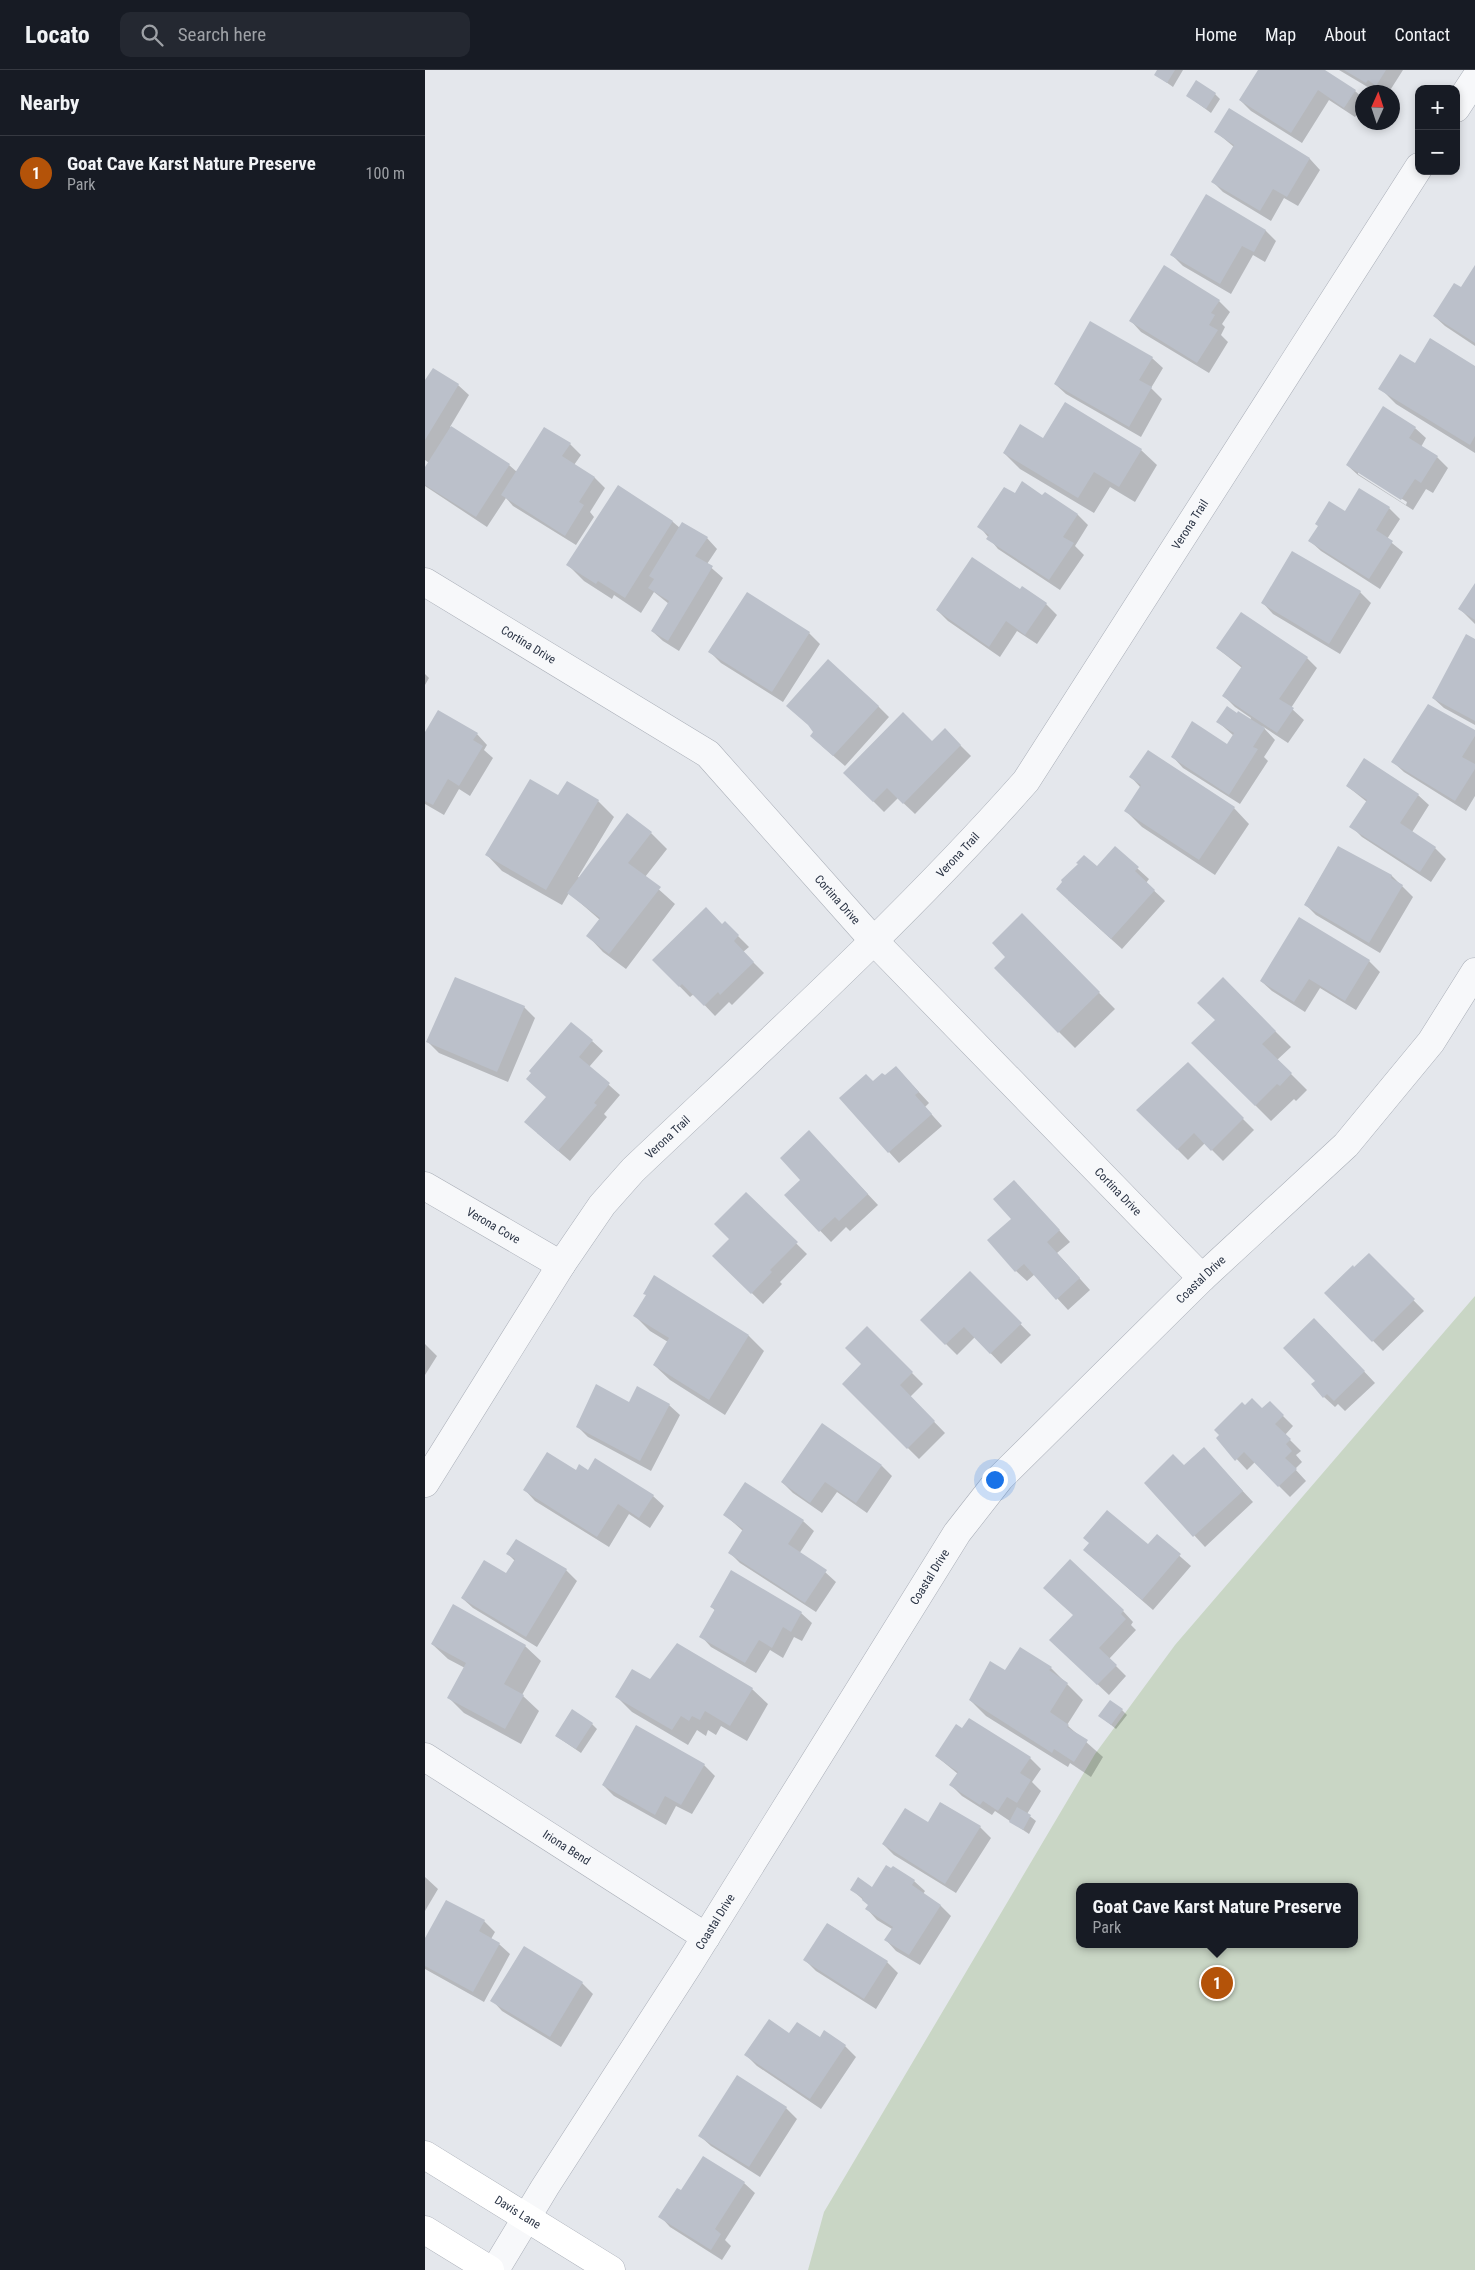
<!DOCTYPE html>
<meta charset="utf-8">
<style>
body{margin:0;font-family:"Roboto Condensed",sans-serif;background:#242831;color:#f1f3f6}
.controls{position:absolute;right:15px;top:15px;display:grid;overflow:hidden;border-radius:10px;box-shadow:0 2px 8px #0003}
.controls button{width:45px;height:45px;display:grid;place-items:center;padding:0;border:0;border-bottom:1px solid #363941;background:#171b24;color:#f1f3f6;font:25px sans-serif}
.compass{position:absolute;left:930px;top:15px;width:45px;height:45px;border-radius:50%;background:#171b24;box-shadow:0 2px 8px #0003;rotate:3deg}
.you{position:absolute;left:569px;top:1409px;width:18px;height:18px;margin:-12px;border:4px solid #fff;border-radius:50%;background:#1a73e8;box-shadow:0 0 0 8px #1a73e833}
.badge{display:grid;place-items:center;width:32px;height:32px;border-radius:50%;background:#b45309;color:#fff;font-size:16px;font-weight:700}
.pin{position:absolute;translate:-50% -50%;border:2px solid #fff;box-shadow:0 1px 5px #0006}
.popup{position:absolute;left:651px;top:1813px;width:282px;height:65px;box-sizing:border-box;display:grid;place-content:center;border-radius:10px;background:#171b24;filter:drop-shadow(0 1px 4px #0005);font-size:16px;white-space:nowrap;color:#9ea1a6}
.popup b{font-size:19px;color:#f1f3f6}
.popup::after{content:'';position:absolute;left:50%;top:100%;margin-left:-10px;border:10px solid transparent;border-top-color:#171b24}
.list{margin:0;padding:0;list-style:none}
h2{display:flex;justify-content:space-between;align-items:center;height:65px;margin:0;padding:0 20px;font-size:21px}
h2 small{font-size:16px;font-weight:400;color:#9ea1a6}
.list li{display:grid;grid-template-columns:32px 1fr auto;gap:15px;align-items:center;box-sizing:border-box;height:75px;padding:0 20px;border-top:1px solid #363941}
.list b{display:block;font-size:19px;white-space:nowrap}
.list p{margin:0;font-size:16px;white-space:nowrap;color:#9ea1a6}
.list em{font-size:16px;font-style:normal;color:#9ea1a6}
.icon{flex:none;width:28px;height:28px;fill:none;stroke:currentColor;stroke-width:2;stroke-linecap:round;stroke-linejoin:round}
.map{position:relative;flex:none;width:1050px;height:2200px;overflow:hidden}
header{display:flex;align-items:center;gap:30px;box-sizing:border-box;height:70px;padding:0 25px;background:#171b24;border-bottom:1px solid #363941}
header strong{font-size:24px}
nav{display:flex;gap:28px;margin-inline-start:auto;font-size:18px}
.search{width:350px;height:45px;background:#242831;display:flex;align-items:center;gap:12px;box-sizing:border-box;padding:0 18px;border-radius:10px;color:#9ea1a6;font-size:19px}
main{display:flex}
aside{flex:1;background:#171b24}
.map>svg:first-child{display:block}
.green{fill:#c9d6c5;fill-rule:evenodd}
.shadow{fill:#0003;fill-rule:evenodd}
.building{fill:#bbc0ca}
.lines{fill:none;stroke-linecap:round;stroke-linejoin:round}
.minor-casing{stroke:#a9aeb7;stroke-width:29}
.secondary-casing{stroke:#a9aeb7;stroke-width:29}
.minor{stroke:#f7f8fa;stroke-width:28}
.secondary{stroke:#fff;stroke-width:28}
.labels{text-anchor:middle;dominant-baseline:central;stroke-width:4.5;stroke-linejoin:round;paint-order:stroke}
.street-label{font-size:12px;fill:#2b3445;stroke:#f4f6f9}
</style>
<header>
<strong>Locato</strong>
<div class="search"><svg class="icon" aria-label="search" viewBox="0 0 24 24"><circle cx="10" cy="10" r="6"/><path d="M15 15l6 6"/></svg>Search here</div>
<nav><a>Home</a><a>Map</a><a>About</a><a>Contact</a></nav>
</header>
<main>
<aside>
<h2>Nearby<small></small></h2>
<ul class="list">
<li><span class="badge">1</span><div><b>Goat Cave Karst Nature Preserve</b><p>Park</p></div><em>100 m</em></li>
</ul>
</aside>
<div class="map">
<svg width="1050" height="2200" viewBox="0 0 1050 2200">
<rect width="100%" height="100%" fill="#e4e7ec"/>
<path class="green" d="M1050,1226V2200H383L399,2142L670,1684L750,1575ZM654,1817H930V1874H654Z"/>
<path class="shadow" d="M734,0H758L748,17L731,5Z
M834,0H897L930,21L938,28V37L930,47L904,30L877,73L826,41L815,30Z
M914,0H978L964,22L954,20L951,22Z
M790,24L795,29L786,43L763,26Z
M804,40L885,89L895,100L873,136L859,128L846,151L798,122L788,112L809,77L791,62Z
M781,126L841,161L851,171L840,192L828,185L806,224L758,196L747,185Z
M1050,198V276L1020,256L1009,246L1036,219Z
M794,231L805,242L797,254L800,257L796,265L803,272L784,303L716,262L706,251Z
M727,288L738,298L726,318L737,329L716,367L641,324L630,314Z
M1050,298V383L971,334L955,318Z
M0,313L33,315L44,325L25,357L84,395L92,402L145,374L156,385L149,395L170,408L180,418L165,442L169,447L151,475L88,436L81,428L62,457L0,416V400L4,393L0,390Z
M990,358L1001,368L996,377L1012,387L1023,398L1008,423L1001,419L988,440L933,405L922,395ZM933,401L982,432L981,435L933,404Z
M618,370L716,380L732,395L710,432L685,417L669,443L595,399L579,383Z
M193,417L248,452L255,458L282,468L292,479L282,494L298,508L254,581L238,571L227,561L244,534L229,522L216,543L189,525L187,529L159,511L143,495Z
M620,423L653,445L663,455L650,476L659,485L635,520L573,479L554,456L590,425L618,426Z
M964,438L975,449L962,469L978,482L955,519L896,481L885,471L920,443Z
M1050,516V554L1035,539Z
M595,521L621,534L632,545L612,574L592,561L575,587L523,551L512,540Z
M935,522L946,533L915,584L848,544L838,533Z
M384,563L395,574L358,632L296,593L285,582Z
M1050,570V655L1019,638L1008,628Z
M792,578L882,588L892,598L866,638L879,650L863,673L837,656L850,670L839,687L843,691L815,734L758,698L748,687L803,676L809,666L793,652L825,650L826,648L810,637L799,626L817,598Z
M0,604L4,608L0,615Z
M453,636L464,647L420,696L397,676Z
M520,660L546,686L490,744L473,728L459,742L420,703L507,672Z
M1050,662V726L1041,741L979,702L968,692Z
M0,664H52L62,675L59,680L68,688L45,726L34,719L19,745L0,734Z
M706,707L809,738L824,754L790,805L717,757L701,741L716,718Z
M922,716L993,725L1004,735L987,762L1010,778L1021,789L1006,812L937,767L926,756L942,732Z
M133,727L173,731L189,747L153,807L155,808L226,763L242,779L220,807L250,834L201,899L178,882L163,866L175,850L144,823L137,835L77,801L62,785Z
M690,778L724,809L721,813L740,831L697,879L643,830L655,794L672,798Z
M913,778L967,806L988,827L955,883L891,845L880,834Z
M597,845L690,939L650,978L570,898L582,887Z
M300,853L324,877L318,882L339,903L307,935L304,932L290,946L269,924L265,927L229,890Z
M944,891L955,902L931,940L895,918L880,942L847,921L836,911Z
M798,909L866,977L852,990L882,1020L871,1031L869,1029L846,1051L768,973L792,950Z
M99,937L110,948L83,1012L14,983L3,972Z
M167,971L178,981L164,997L195,1025L179,1044L182,1047L145,1091L112,1063L122,1027L103,1009Z
M763,994L829,1060L798,1091L780,1073L763,1090L713,1040Z
M471,997L504,1033L500,1037L517,1056L474,1093L415,1028L460,1007Z
M395,1073L453,1135L425,1161L421,1157L406,1172L361,1125L377,1110Z
M600,1123L645,1172L632,1183L665,1220L643,1240L610,1204L602,1211L591,1201L587,1149Z
M321,1124L382,1184L355,1212L357,1214L338,1234L289,1186L306,1169Z
M944,1185L999,1241L958,1281L901,1223Z
M545,1202L606,1265L576,1294L550,1267L532,1285L497,1250Z
M209,1245L324,1266L339,1281L300,1345L245,1310L229,1295L243,1272L225,1261Z
M442,1258L498,1314L485,1327L520,1363L494,1389L418,1314L438,1294Z
M900,1260L950,1313L920,1341L913,1334L910,1337L899,1327Z
M0,1274L12,1286L0,1305Z
M845,1333L868,1356L860,1365L876,1381L871,1385L877,1392L870,1399L881,1411L865,1427L830,1392L822,1400L792,1368L820,1337L837,1340Z
M204,1334L244,1335L255,1345L226,1401L163,1367L152,1356Z
M789,1390L828,1432L780,1477L721,1413L759,1397Z
M457,1396L467,1406L442,1443L412,1422L397,1443L368,1423L357,1412Z
M151,1402H163L228,1426L239,1436L225,1458L204,1444L184,1477L110,1431L100,1420Z
M300,1445L378,1451L389,1461L374,1484L400,1502L411,1512L391,1542L315,1493L305,1483L318,1461Z
M732,1466L766,1496L728,1540L659,1480L723,1476Z
M83,1484L141,1500L152,1511L112,1577L48,1538L37,1528L81,1505L90,1491Z
M286,1537L376,1543L387,1553L377,1571L369,1567L358,1588L345,1580L331,1603L286,1577L276,1566L291,1541Z
M698,1541L708,1552L706,1555L711,1560L684,1589L701,1606L684,1625L637,1581L649,1546Z
M7,1574L100,1576L116,1591L97,1625L114,1641L96,1674L39,1643L24,1628L40,1598L23,1589Z
M626,1598L658,1630L642,1655L678,1687L666,1707L645,1693L643,1697L561,1646L545,1630L580,1602Z
M226,1611L327,1619L343,1634L322,1671L296,1656L291,1665L283,1660L281,1666L272,1660L263,1675L207,1642L192,1627Z
M697,1640L702,1645L691,1659L675,1646Z
M167,1654L172,1659L156,1683L131,1666Z
M511,1686L605,1688L616,1699L607,1712L616,1721L602,1744L611,1751L604,1764L570,1741L567,1745L537,1726L526,1715L533,1704Z
M279,1695L290,1706L267,1744L251,1736L241,1755L189,1726L178,1715Z
M516,1733L555,1757L566,1768L531,1823L469,1785L458,1774L504,1754Z
M0,1807L13,1819L0,1841Z
M489,1811L500,1821L498,1824L516,1836L526,1846L495,1895L471,1881L461,1870L467,1859L452,1850L442,1839L444,1835L426,1819H448Z
M59,1851L70,1862L66,1869L74,1874L85,1884L59,1932L0,1899V1871Z
M403,1854L462,1892L473,1903L451,1939L391,1901L380,1890Z
M99,1877L157,1913L168,1924L136,1977L77,1941L67,1930Z
M364,1965L395,1968L420,1976L431,1987L396,2039L332,1996L321,1985Z
M361,2038L372,2049L335,2107L286,2076L275,2066Z
M319,2113L330,2123L300,2170L306,2176L297,2190L245,2157L235,2146L257,2122Z"/>
<path class="building" d="M732,0H750L742,13L729,5Z
M833,0H900L931,20L919,38L893,20L866,63L814,30Z
M919,0H961L951,16L943,10L941,13Z
M771,10L791,23L781,39L761,26Z
M804,38L885,88L862,127L848,119L835,141L786,112L809,75L789,62Z
M781,124L841,160L829,182L817,176L795,214L745,185Z
M739,195L795,230L786,243L790,245L784,255L793,260L772,293L704,251Z
M1050,195V273L1008,246L1029,213L1036,217Z
M665,251L728,287L714,310L727,317L704,357L629,314Z
M1005,268L1050,296V366L1045,375L953,319L975,284L990,293Z
M8,298L34,314L0,370V310Z
M640,332L717,379L694,417L669,402L653,428L578,383L595,354L618,368Z
M958,336L991,357L984,368L1013,386L996,413L990,409L976,430L921,395Z
M26,356L85,394L51,447L0,415V397Z
M119,357L146,373L137,386L170,407L154,432L159,435L140,466L76,425Z
M597,411L617,425L620,422L653,444L638,467L649,473L624,510L561,469L564,465L552,457L579,417L590,423Z
M193,415L248,451L200,528L173,511L171,514L141,495Z
M934,418L965,437L951,460L968,471L944,509L883,471L893,456L890,454L904,431L920,441Z
M257,452L283,467L270,486L288,496L243,571L226,561L244,531L223,518L229,509L224,506Z
M867,481L936,521L904,574L836,533Z
M547,487L595,519L597,516L622,533L600,565L581,551L564,577L511,540Z
M1050,513V550L1033,539Z
M322,522L385,562L347,622L283,582Z
M816,542L883,587L854,629L869,638L852,663L797,626L817,596L791,578Z
M1041,564L1050,569V651L1007,628Z
M403,589L454,636L408,686L385,666L388,662L383,655L361,636Z
M1003,634L1050,660V666L1037,687L1050,694V699L1030,731L966,692Z
M802,636L812,643L813,641L840,658L828,677L833,679L804,725L746,687L767,651L802,674L809,663L791,652Z
M13,640L53,663L48,670L58,676L34,716L23,709L8,735L0,731V662Z
M478,642L507,671L520,658L536,675L478,734L462,718L448,732L418,703Z
M723,680L810,737L774,790L699,741L716,715L704,707Z
M939,688L994,724L975,753L1011,777L995,802L924,757L942,730L921,716Z
M105,709L133,725L142,711L174,730L121,820L60,785Z
M202,743L227,762L203,793L236,817L184,884L161,866L175,848L142,823Z
M690,776L714,797L710,801L730,820L686,869L631,819L637,812L636,810L653,794L651,793L659,785L672,796Z
M913,776L967,805L966,808L978,815L944,873L879,835Z
M281,837L297,854L300,851L314,865L309,871L329,892L295,925L293,922L279,936L257,914L254,917L227,890Z
M597,843L675,922L633,963L569,898L580,887L567,873Z
M874,847L945,890L920,931L884,909L869,932L835,911Z
M30,907L100,936L72,1002L1,972Z
M798,907L851,961L837,974L867,1003L855,1016L852,1014L830,1036L766,973L790,950L772,933Z
M146,952L168,970L154,987L185,1013L169,1033L172,1035L133,1081L99,1052L121,1027L101,1009L106,1003L104,1001Z
M763,992L819,1048L786,1081L769,1063L752,1080L711,1040Z
M471,996L494,1022L490,1025L507,1044L463,1083L414,1028L441,1004L448,1011L457,1003L460,1005Z
M384,1060L443,1124L414,1151L410,1147L394,1162L359,1125L375,1110L355,1088Z
M589,1110L635,1160L622,1172L655,1208L631,1230L599,1194L590,1202L562,1170L586,1149L568,1129Z
M321,1122L373,1172L345,1200L347,1202L326,1224L287,1186L304,1169L289,1154Z
M944,1183L990,1229L947,1272L899,1223L928,1195L929,1197Z
M545,1201L597,1253L565,1284L539,1257L520,1275L495,1250Z
M229,1205L324,1265L284,1330L228,1295L244,1268L208,1246L221,1225L218,1224Z
M889,1248L940,1301L909,1331L902,1324L898,1328L886,1314L890,1311L858,1278Z
M442,1256L488,1302L475,1315L510,1351L482,1379L417,1314L436,1294L420,1278Z
M171,1314L204,1332L212,1316L245,1334L215,1391L151,1357Z
M827,1328L837,1338L845,1331L859,1345L850,1354L866,1369L861,1374L867,1381L860,1388L872,1399L853,1417L819,1382L810,1391L791,1368L794,1365L789,1360L817,1332L820,1335Z
M397,1353L457,1395L431,1433L400,1412L385,1433L356,1412Z
M779,1377L818,1421L768,1467L719,1413L748,1384L759,1395Z
M122,1382L151,1400L154,1394L163,1400L170,1388L229,1425L214,1448L193,1434L172,1467L98,1420Z
M320,1412L379,1450L363,1474L402,1500L380,1533L303,1483L318,1459L298,1445Z
M682,1440L723,1474L732,1464L756,1484L717,1530L658,1480L664,1473L658,1468Z
M91,1469L142,1499L101,1567L36,1528L59,1490L81,1503L90,1489L81,1484Z
M645,1489L699,1540L696,1544L701,1549L674,1578L692,1595L672,1615L624,1570L648,1545L618,1518Z
M306,1500L377,1542L366,1562L358,1557L347,1578L334,1570L320,1593L274,1567L290,1539L285,1537Z
M28,1534L101,1575L79,1614L99,1625L80,1659L22,1628L41,1593L6,1574Z
M252,1573L328,1618L305,1656L280,1641L275,1650L267,1646L264,1651L256,1646L247,1660L190,1627L207,1599L225,1609Z
M595,1577L627,1597L624,1600L643,1613L625,1642L644,1655L642,1657L663,1670L649,1692L629,1679L627,1683L544,1630L565,1591L580,1600Z
M685,1630L698,1639L686,1655L673,1646Z
M147,1639L168,1653L151,1679L130,1666Z
M544,1648L606,1687L595,1703L606,1710L592,1733L582,1727L573,1741L558,1731L555,1735L524,1715L533,1702L510,1686L531,1654L537,1658Z
M211,1655L280,1694L256,1735L240,1726L230,1745L177,1715Z
M515,1732L556,1756L520,1814L457,1774L480,1738L503,1752Z
M592,1737L606,1745L598,1760L584,1752Z
M461,1795L466,1798L468,1796L490,1810L487,1815L516,1835L484,1885L459,1870L468,1857L440,1839L443,1835L437,1830L438,1828L425,1820L433,1807L447,1817Z
M21,1830L60,1850L54,1861L75,1873L48,1922L0,1896V1868Z
M402,1853L463,1891L439,1929L378,1890Z
M99,1876L158,1912L125,1967L65,1931Z
M344,1949L364,1963L372,1952L395,1967L399,1960L421,1975L385,2029L319,1985Z
M312,2005L362,2037L324,2097L273,2066Z
M278,2086L320,2112L290,2159L296,2164L286,2180L233,2147L252,2118L256,2120Z"/>
<g class="lines">
<defs>
<g id="minor">
<path d="M1031,38L1050,9"/>
<path id="s1" d="M0,512L283,684L449,871L777,1208"/>
<path id="s2" d="M0,1116L136,1195"/>
<path id="s3" d="M0,1413L136,1195L177,1135L208,1100C342,973 479,849 601,711L994,97"/>
<path id="s4" d="M0,1687L281,1867"/>
<path id="s5" d="M70,2200L120,2117L264,1894L532,1463L575,1408L777,1208L921,1075L1006,972L1050,902"/>
</g>
<g id="secondary">
<path id="s6" d="M0,2085L186,2200"/>
<path d="M0,2160L65,2200"/>
</g>
</defs>
<use href="#minor" class="minor-casing"/>
<use href="#secondary" class="secondary-casing"/>
<use href="#minor" class="minor"/>
<use href="#secondary" class="secondary"/>
</g>
<g class="labels">
<g class="street-label">
<text stroke="none"><textPath href="#s3" startOffset="1234">Verona Trail</textPath></text>
<text stroke="none"><textPath href="#s1" startOffset="121">Cortina Drive</textPath></text>
<text stroke="none"><textPath href="#s3" startOffset="829">Verona Trail</textPath></text>
<text stroke="none"><textPath href="#s1" startOffset="526">Cortina Drive</textPath></text>
<text stroke="none"><textPath href="#s3" startOffset="424">Verona Trail</textPath></text>
<text stroke="none"><textPath href="#s1" startOffset="931">Cortina Drive</textPath></text>
<text stroke="none"><textPath href="#s2" startOffset="79">Verona Cove</textPath></text>
<text stroke="none"><textPath href="#s5" startOffset="1222">Coastal Drive</textPath></text>
<text stroke="none"><textPath href="#s5" startOffset="818">Coastal Drive</textPath></text>
<text stroke="none"><textPath href="#s4" startOffset="168">Iriona Bend</textPath></text>
<text stroke="none"><textPath href="#s5" startOffset="412">Coastal Drive</textPath></text>
<text stroke="none"><textPath href="#s6" startOffset="109">Davis Lane</textPath></text>
</g>
</g>
</svg>
<div class="controls">
<button>+</button>
<button>−</button>
</div>
<svg class="compass" viewBox="-18 -18 36 36"><path d="M0-13l5 13h-10z" fill="#e53935"/><path d="M0 13l5-13h-10z" fill="#9ea1a6"/></svg>
<div class="you"></div>
<div class="pin badge" style="left:792px;top:1913px">1</div>
<div class="popup"><b>Goat Cave Karst Nature Preserve</b>Park</div>
</div>
</main>
